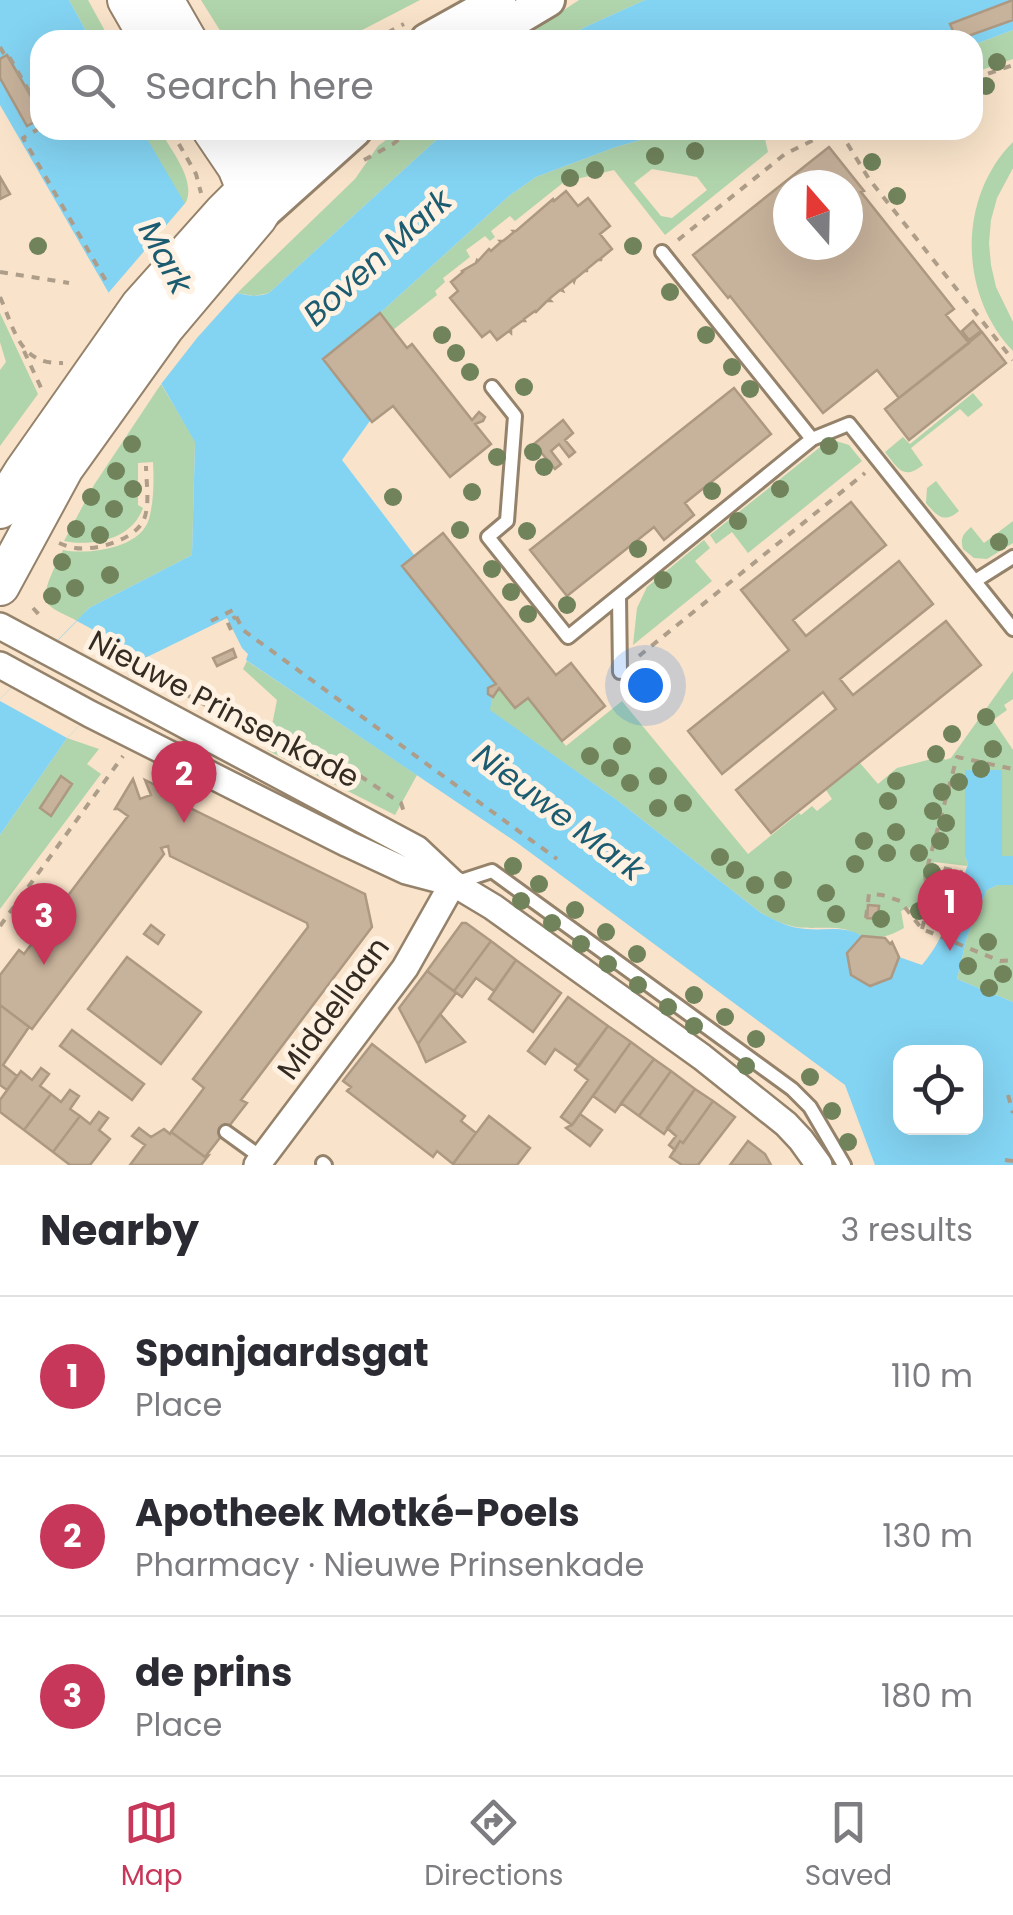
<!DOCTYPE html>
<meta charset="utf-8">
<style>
body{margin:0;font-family:Poppins,sans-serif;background:#f7f7f7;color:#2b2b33}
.controls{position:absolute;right:30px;bottom:30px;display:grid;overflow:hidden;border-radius:20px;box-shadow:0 10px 40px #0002}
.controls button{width:90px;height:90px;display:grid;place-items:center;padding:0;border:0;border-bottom:2px solid #e1e1e2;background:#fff;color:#2b2b33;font:50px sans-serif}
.compass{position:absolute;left:773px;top:170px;width:90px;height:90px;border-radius:50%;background:#fff;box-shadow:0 10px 40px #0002;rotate:340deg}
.you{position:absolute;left:645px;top:685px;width:35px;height:35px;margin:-25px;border:8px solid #fff;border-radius:50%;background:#1a73e8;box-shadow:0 0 0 15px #1a73e833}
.badge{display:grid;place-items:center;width:65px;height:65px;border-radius:50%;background:#c7375a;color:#fff;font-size:32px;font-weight:700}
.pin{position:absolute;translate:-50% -82px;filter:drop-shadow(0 2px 5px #0008)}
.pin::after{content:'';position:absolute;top:52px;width:35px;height:30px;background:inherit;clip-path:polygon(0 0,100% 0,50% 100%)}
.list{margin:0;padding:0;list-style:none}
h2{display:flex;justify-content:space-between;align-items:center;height:130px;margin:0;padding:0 40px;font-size:42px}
h2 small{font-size:32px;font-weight:400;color:#7c7c81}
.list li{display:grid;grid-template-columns:65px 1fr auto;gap:30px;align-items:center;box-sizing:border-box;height:160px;padding:0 40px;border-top:2px solid #e1e1e2}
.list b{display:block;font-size:38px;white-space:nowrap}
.list p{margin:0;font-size:32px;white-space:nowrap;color:#7c7c81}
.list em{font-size:32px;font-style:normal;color:#7c7c81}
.icon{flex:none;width:55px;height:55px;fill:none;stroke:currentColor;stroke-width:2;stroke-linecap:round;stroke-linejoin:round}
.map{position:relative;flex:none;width:1013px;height:1165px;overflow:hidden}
.search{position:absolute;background:#fff;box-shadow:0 10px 40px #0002;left:30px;right:30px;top:30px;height:110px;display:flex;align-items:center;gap:25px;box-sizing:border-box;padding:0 35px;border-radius:30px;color:#7c7c81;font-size:38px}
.sheet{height:610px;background:#fff}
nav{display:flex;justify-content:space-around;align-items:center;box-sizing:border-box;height:140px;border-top:2px solid #e1e1e2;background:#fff;font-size:28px;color:#7c7c81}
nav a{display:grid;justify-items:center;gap:5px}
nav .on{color:#c7375a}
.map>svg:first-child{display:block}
.green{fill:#b0d4ac;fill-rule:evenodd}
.water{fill:#83d3f2;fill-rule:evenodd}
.pier{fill:#f9e3ca}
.building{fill:#c7b29b;stroke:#ad9881;stroke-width:2.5;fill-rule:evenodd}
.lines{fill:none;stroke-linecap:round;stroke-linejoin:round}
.service-casing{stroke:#95826b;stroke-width:18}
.minor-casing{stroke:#95826b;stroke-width:30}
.tertiary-casing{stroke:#95826b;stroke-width:38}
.secondary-casing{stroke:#95826b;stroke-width:42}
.path{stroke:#ad9d89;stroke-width:4;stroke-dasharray:8 8;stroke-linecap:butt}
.service{stroke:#fff;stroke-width:12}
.minor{stroke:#fff;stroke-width:25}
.tertiary{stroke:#fff;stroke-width:32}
.secondary{stroke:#fff;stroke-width:38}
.tree{fill:#70835b}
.labels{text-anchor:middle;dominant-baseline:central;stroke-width:10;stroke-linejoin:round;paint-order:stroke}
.street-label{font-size:30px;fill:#342c22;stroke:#fff2e3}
.water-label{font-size:32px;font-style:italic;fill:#1c5c71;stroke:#fff2e3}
</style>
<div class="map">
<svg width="1013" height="1165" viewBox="0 0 1013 1165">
<rect width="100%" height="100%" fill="#f9e3ca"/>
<path class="green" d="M69,0H88L110,40H91Z
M201,0H420L343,40H226Z
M579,0H645L585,27L562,40H519Z
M1013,30V59L973,73V45Z
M142,130H160C171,151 199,183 184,206Z
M399,130H447L269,293L254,296L237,293L355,179L378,146Z
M676,130H763L768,152L665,235L614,170L564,182L515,221L510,216L491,231L495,237L490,241L485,236L466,250L470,257L443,278L445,282L435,291L437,295L393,330L380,313L509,196L536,177L616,147ZM652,169L697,177L707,190L672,218L661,216L634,183Z
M1013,142V168L997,198L991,220L989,243L991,265L996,287L1013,322V351C959,295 957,198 1013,142Z
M0,313L38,394L0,446V370L6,362L0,342Z
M161,384L195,441L192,555L89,608L77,621C69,616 54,611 48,604C39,593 58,562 63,550C88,555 140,549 149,519C154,501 154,479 153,462L138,463V505L143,508C132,539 94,547 64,541L94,485Z
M973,393L983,405L968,417L960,409L911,448L923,465C903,481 898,468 885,452L903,437L910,444Z
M836,441L849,445L862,461L748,553L732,532L716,544L710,535L824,444Z
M936,481L959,511C944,524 937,516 926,503L927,488Z
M1013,521V543L987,559L974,558L963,549C960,538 963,534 971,527L984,543Z
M704,540L710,548L695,561L712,581L633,645L637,608L647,587Z
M247,661L417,775L395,815L267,750L277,700L243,669Z
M1013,671V699L1004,705L1007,710L993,720L1013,750V856H1002V771L965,770V856L968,864L967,866L934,862L931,870L953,875L944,898L953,906L943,933L941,931L938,914L923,909L914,911L911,907L901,911L904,928C890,936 876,941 859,935C851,931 846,929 837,928C800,927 795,932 761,913L617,800L489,710L492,696L496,694L499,688L515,708L528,698L566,746L622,701L748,854L799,813L801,815L812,806L817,811L832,799L826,790L860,763L878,784L897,768L943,756L945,760L951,758Z
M67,738L99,749L87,764L101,774L0,909V835Z
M998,885H1013V1002L957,979L967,937L987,890Z"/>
<path class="water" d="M0,0H69L91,40H40V130H142L237,293C249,296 258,297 269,293L447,130H676L616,147L536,177L509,196L380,313L323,358L372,418L342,460L415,556L402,566L496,684L487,690L488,694L492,696L490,710L617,800L761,913C776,921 789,928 806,929C827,931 843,925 862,936L847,953L851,975L870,986L891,978L899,957L922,965C947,936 956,899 968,864L965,856V770H1002V856H1013V885H998L987,890L967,937L957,979L1013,1002V1165H875L845,1085L516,842L246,660L248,654L242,648L227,618L145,658L67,738L0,835V699L89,608L192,555L195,442L0,105ZM900,1052H976V1128H900Z
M645,0H1013V30L973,45V40H562L585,27Z"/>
<path class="pier" d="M187,201L241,289L197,338L158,388L104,298Z
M77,621L145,658L67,738L0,701V699Z"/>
<path class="building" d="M1013,0V20L957,40L950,24Z
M7,55L40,112V119L27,126L0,78V59Z
M829,147L864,191L861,192L954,309L946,315L969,343L899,398L877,370L823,413L730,296L728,298L693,255ZM788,185H848V245H788Z
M0,177L10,194L0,199Z
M566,191L578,206L588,198L610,226L600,234L612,249L600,259L602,260H598L587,269V272L586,270L575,279L574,282L573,280L562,289L563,291L560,290L549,299L551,301H547L536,312L535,311L524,319L525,321H522L511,329V333L509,331L497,340L490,331L482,337L450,298L458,291L451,282L463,272L462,271L476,263L477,260L478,261L489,249L491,251L501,242L500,241H503L514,232L513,231H516L553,199L554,201Z
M380,313L407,348L412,344L472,420L479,412L485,417L483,421L475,424L491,444L450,477L393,406L372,422L323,359Z
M973,321L981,331L969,340L962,331Z
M982,332L1006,363L909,440L885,409Z
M734,388L771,434L685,503L694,515L664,540L654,527L567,596L530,550Z
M563,420L573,433L565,440L575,452L569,457L559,444L551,451L561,464L555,469L534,444Z
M851,502L886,545L793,620L806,636L899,561L933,604L840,679L853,695L946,621L981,665L771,833L736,790L836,709L823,692L722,774L688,731L789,650L741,590Z
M443,533L556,675L571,663L605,706L562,741L528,698L515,708L499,688L493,697L488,694V688L496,684L402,566Z
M233,649L236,657L217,666L213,658Z
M61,776L72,784L51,816L40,808Z
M133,779L140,799L151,795L145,780L188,801L184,805L365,894L372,927L241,1100L247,1103L205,1157L171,1132L204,1088L193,1079L308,927L307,923L170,856L168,846L161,848L164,854L32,1029L0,1005V975L19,950L24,954L128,816L118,809H115Z
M868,905L879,906L878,919L867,918Z
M462,923H466L491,941L454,991L427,971Z
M151,925L164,935L158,944L144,934Z
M862,936L885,938L890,944L892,942L899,957L891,978L870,986L851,975L847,953Z
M491,941L516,960L494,991L476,978L462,997L454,991Z
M127,957L201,1012L161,1064L88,1009Z
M516,960L561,993L533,1032L489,999Z
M427,971L456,993L418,1044L399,1008Z
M568,997L608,1026L579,1066L555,1049L545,1064L528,1051Z
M0,1005L29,1027L3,1065L17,1076L7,1090L0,1085Z
M440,1014L465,1042L426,1062L418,1044Z
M608,1026L631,1042L572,1125L561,1117L588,1080L575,1070Z
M72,1030L144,1084L132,1100L60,1046Z
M631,1042L654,1059L615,1112L593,1096Z
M372,1044L465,1116L461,1121L476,1133L453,1164L437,1151L433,1157L347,1091L351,1087L343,1081Z
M654,1059L671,1071L639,1116L621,1103Z
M41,1068L49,1074L40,1086L51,1094L24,1130L0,1112V1100L21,1071L32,1080Z
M671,1071L695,1089L664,1134L639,1116Z
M695,1089L713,1101L683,1143L680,1141L675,1150L669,1145L676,1136L667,1128Z
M70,1090L79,1096L70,1109L80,1116L53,1152L24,1130L51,1094L61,1102Z
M713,1101L735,1117L698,1165H682L670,1157L680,1141L683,1143Z
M99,1112L108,1118L99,1130L110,1139L90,1165H70L53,1152L80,1116L90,1124Z
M580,1114L602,1130L590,1146L566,1128L573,1124Z
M489,1116L530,1148L517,1165H452Z
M139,1128L151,1137L164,1129L170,1134L171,1132L205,1157L208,1156L201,1165H130L145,1145L132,1136Z
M748,1141L765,1154L771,1165H730Z"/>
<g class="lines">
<defs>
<path id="service" d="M662,252L812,439
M492,387L515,416L507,521L488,537L568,637L812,439L849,424L1013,629
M975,581L1013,557
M619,596L620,672
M455,883L492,871L792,1089L810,1107L844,1165
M226,1132L262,1158
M323,1163L325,1165"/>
<path id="minor" d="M0,626L417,849L453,883L493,907L702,1057L786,1124L801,1140L819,1165
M0,665L90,714L348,844L406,871L448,882
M257,1165L405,968L453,883"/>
<path id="tertiary" d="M427,40L499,0
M481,40L548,0
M272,164L308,130
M257,218L355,130"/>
<path id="secondary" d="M127,0L150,40
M164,0L187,40
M212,130L237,167L255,211
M0,509L24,471L140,306L224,212L272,164
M0,586L64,468L165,327L257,218C276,189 276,160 257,130"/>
</defs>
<use href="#service" class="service-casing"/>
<use href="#minor" class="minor-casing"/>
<use href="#tertiary" class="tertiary-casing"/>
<use href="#secondary" class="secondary-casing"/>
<path class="path" d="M373,40L404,24
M924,40L953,30
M0,47L4,54L7,53L40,110
M973,79L1013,65
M40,128L23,138L106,281
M171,130L196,174L201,193
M839,130L869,179L1013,360
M383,137L391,130
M364,160L393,144L410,130
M678,240L785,154L834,130
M0,272L69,283
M0,297C15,330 19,365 63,363
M24,351L43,392
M59,543C64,545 69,547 75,548C94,551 131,541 142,523C151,509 146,482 146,466
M33,608L42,618
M211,621L233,610L243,630L557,859
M231,630L227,621L236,617
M639,656L865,473
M187,695L237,722L325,753L401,803L404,812
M928,865L961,872L950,902
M866,918L869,894L882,895L900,901L922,929L1000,961L1013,960
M0,926L123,756
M922,929L929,902L925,876L957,757L1013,769
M1008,1095L1013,1113
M1005,1160L1013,1161"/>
<use href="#service" class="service"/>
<use href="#minor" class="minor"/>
<use href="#tertiary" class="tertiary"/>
<use href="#secondary" class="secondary"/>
</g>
<g class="tree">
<circle cx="997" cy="62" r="9"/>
<circle cx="986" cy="86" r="9"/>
<circle cx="695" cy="151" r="9"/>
<circle cx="655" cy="156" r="9"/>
<circle cx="872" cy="162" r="9"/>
<circle cx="595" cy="170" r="9"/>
<circle cx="570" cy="178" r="9"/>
<circle cx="897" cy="196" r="9"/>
<circle cx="38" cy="246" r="9"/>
<circle cx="633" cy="246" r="9"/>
<circle cx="670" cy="292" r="9"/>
<circle cx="442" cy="335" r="9"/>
<circle cx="706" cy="335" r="9"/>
<circle cx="456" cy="353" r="9"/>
<circle cx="732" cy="367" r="9"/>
<circle cx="470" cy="372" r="9"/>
<circle cx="524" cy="387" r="9"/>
<circle cx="750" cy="389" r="9"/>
<circle cx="132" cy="444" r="9"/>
<circle cx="829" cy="446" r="9"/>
<circle cx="533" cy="452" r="9"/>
<circle cx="497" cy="457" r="9"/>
<circle cx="544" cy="467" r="9"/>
<circle cx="116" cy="471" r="9"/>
<circle cx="133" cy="489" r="9"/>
<circle cx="780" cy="489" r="9"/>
<circle cx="712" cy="491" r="9"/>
<circle cx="472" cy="492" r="9"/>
<circle cx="91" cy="497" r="9"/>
<circle cx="393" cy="497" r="9"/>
<circle cx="114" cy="509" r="9"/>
<circle cx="738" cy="521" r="9"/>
<circle cx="76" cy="529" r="9"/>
<circle cx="460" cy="530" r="9"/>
<circle cx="527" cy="531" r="9"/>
<circle cx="100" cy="535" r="9"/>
<circle cx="999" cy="542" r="9"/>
<circle cx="638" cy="549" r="9"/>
<circle cx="62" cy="562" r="9"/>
<circle cx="492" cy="569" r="9"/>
<circle cx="110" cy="575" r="9"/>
<circle cx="663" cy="580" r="9"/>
<circle cx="75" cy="588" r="9"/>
<circle cx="511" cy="592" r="9"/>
<circle cx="52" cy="596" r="9"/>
<circle cx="567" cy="605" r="9"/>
<circle cx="528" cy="614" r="9"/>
<circle cx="986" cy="717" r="9"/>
<circle cx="952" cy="734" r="9"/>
<circle cx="622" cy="746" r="9"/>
<circle cx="993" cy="749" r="9"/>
<circle cx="936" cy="754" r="9"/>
<circle cx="590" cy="756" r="9"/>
<circle cx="610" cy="768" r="9"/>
<circle cx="981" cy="769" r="9"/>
<circle cx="658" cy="776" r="9"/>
<circle cx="896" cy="781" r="9"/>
<circle cx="959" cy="782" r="9"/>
<circle cx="630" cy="783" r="9"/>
<circle cx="942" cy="792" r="9"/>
<circle cx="888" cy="801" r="9"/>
<circle cx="683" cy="803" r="9"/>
<circle cx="658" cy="808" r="9"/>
<circle cx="933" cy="811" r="9"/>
<circle cx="946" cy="823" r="9"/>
<circle cx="896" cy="832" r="9"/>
<circle cx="864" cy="841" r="9"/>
<circle cx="940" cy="841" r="9"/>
<circle cx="887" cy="853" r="9"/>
<circle cx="919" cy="853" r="9"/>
<circle cx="720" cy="857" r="9"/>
<circle cx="855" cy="864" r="9"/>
<circle cx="513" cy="866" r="9"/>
<circle cx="735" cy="870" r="9"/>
<circle cx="932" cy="872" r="9"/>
<circle cx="783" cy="880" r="9"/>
<circle cx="539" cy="884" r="9"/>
<circle cx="755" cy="885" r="9"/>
<circle cx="826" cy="893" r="9"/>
<circle cx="521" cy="901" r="9"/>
<circle cx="776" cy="904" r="9"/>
<circle cx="575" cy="910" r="9"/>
<circle cx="919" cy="911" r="9"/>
<circle cx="836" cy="914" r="9"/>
<circle cx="881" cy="919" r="9"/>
<circle cx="552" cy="923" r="9"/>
<circle cx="606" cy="932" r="9"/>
<circle cx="988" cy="942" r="9"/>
<circle cx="581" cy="944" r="9"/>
<circle cx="637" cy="954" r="9"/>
<circle cx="608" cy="964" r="9"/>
<circle cx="968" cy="966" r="9"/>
<circle cx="1003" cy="974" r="9"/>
<circle cx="638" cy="985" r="9"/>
<circle cx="989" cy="988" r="9"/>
<circle cx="694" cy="995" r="9"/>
<circle cx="668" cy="1007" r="9"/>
<circle cx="725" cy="1017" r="9"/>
<circle cx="694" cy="1026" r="9"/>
<circle cx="756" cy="1039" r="9"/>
<circle cx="746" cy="1066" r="9"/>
<circle cx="810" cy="1077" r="9"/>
<circle cx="832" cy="1111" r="9"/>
<circle cx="848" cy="1142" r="9"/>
</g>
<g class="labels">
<g class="street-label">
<text transform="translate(224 709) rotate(28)">Nieuwe Prinsenkade</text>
<text transform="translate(333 1008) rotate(-54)">Middellaan</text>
</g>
<g class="water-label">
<text transform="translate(166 257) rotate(62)">Mark</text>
<text transform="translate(377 257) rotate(-42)">Boven Mark</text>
<text transform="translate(559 812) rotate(37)">Nieuwe Mark</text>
</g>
</g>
</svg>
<div class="controls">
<button><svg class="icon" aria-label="locate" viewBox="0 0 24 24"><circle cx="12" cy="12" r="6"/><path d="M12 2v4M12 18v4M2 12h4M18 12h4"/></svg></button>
</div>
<svg class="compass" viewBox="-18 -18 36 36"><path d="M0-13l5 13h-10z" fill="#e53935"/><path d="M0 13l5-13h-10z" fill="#7c7c81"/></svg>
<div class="you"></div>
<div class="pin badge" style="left:950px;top:951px">1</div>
<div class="pin badge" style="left:184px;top:823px">2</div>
<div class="pin badge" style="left:44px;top:965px">3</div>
<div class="search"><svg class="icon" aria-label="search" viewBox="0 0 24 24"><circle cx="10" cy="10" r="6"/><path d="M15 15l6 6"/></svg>Search here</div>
</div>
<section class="sheet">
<h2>Nearby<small>3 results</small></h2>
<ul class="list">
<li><span class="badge">1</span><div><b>Spanjaardsgat</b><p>Place</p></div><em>110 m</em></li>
<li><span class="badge">2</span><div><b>Apotheek Motké-Poels</b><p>Pharmacy · Nieuwe Prinsenkade</p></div><em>130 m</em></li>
<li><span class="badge">3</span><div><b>de prins</b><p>Place</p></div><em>180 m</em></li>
</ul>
</section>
<nav>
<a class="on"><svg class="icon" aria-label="map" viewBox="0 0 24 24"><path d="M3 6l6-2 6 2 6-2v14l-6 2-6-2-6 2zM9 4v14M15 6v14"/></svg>Map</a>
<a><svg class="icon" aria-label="directions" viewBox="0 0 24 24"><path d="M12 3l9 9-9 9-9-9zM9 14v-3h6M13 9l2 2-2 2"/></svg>Directions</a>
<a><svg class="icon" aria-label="saved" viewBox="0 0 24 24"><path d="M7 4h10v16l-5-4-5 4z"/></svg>Saved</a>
</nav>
